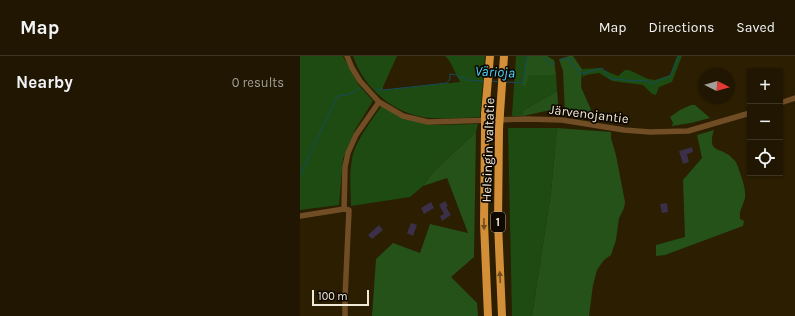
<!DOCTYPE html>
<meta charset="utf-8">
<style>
body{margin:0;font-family:Karla,sans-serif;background:#2d2310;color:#f1f3f6}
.controls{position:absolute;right:12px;top:12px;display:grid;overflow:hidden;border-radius:0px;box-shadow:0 1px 3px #0004}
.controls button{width:36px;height:36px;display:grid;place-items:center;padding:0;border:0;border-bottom:1px solid #3d3523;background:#201601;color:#f1f3f6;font:20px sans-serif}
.compass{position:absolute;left:399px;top:12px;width:36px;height:36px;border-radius:50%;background:#201601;box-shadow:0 1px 3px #0004;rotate:96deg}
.scale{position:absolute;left:12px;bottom:10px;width:57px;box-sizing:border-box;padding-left:4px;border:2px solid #f2ead9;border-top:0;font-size:11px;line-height:14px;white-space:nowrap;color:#f2ead9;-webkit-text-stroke:3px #0f0901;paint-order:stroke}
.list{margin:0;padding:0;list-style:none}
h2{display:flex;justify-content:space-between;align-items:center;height:52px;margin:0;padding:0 16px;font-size:17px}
h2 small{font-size:13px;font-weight:400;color:#a29f99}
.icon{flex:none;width:22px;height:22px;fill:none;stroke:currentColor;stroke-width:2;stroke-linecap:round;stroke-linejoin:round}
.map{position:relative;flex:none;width:495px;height:260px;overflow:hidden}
header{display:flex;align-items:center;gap:24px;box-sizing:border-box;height:56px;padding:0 20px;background:#201601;border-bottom:1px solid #3d3523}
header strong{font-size:19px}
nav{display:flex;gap:22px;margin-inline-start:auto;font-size:14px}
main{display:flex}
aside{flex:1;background:#201601}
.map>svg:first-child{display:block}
.green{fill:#1d4b12}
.forest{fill:#245219}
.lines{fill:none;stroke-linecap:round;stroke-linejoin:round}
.stream{stroke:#164c5c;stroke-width:1}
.building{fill:#3b2f49}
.minor{stroke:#704d25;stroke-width:5.5}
.highway{stroke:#d38e38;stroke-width:8}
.highway-bridge{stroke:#d38e38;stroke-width:8}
.oneway{fill:#714c1c}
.labels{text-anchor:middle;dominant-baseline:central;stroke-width:3.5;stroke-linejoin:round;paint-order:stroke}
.shield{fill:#0f0901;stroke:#aea698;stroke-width:1}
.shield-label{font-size:12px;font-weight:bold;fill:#f2ead9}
.street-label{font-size:13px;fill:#f2ead9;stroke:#0f0901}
.water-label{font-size:14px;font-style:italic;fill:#47d4ff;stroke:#0f0901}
</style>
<header>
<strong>Map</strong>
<nav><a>Map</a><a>Directions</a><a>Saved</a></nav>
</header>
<main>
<aside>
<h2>Nearby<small>0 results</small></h2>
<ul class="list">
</ul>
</aside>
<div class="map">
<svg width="495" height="260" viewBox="0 0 495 260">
<rect width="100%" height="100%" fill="#2b1e01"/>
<path class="green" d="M0,0H43L58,28L73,45L55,74L43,103L39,149L0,154Z
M53,0H97L83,31V34L160,26L149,4L145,0H185L180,61C163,62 147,63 130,62C95,59 64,33 53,0Z
M216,0H227L221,29L229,19H256L257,35L222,55L223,60H212Z
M377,0H382L372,26L359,31L356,39L352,38L343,29L312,25L299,17L286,19L283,21L282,13L299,12L318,20L325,14H329L348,23L355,24L370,19Z
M82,49L114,65L133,69L178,68L176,76L134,115L123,130L110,141L51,150C51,135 49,118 52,103C55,85 72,64 82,49Z
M208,72H257L251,136L232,260H212Z"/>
<path class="forest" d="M227,0H247L254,4L256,19H229L226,31L221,29Z
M269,0H273L282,13L281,31L285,40L292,56L299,64L265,58L263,15L259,3Z
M257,35L259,56L246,55L223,60L222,55Z
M391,49H395L410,62L391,67L372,70L373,67L370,61L380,54Z
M257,72L311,76V82L316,99L325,146L324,152L319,162L316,184L311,199L304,204L297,214L293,229L289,260H232L251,136Z
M414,74C406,99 422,90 433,103C436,105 438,110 439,114C442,123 446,132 445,142C443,150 439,154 440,163L444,165L443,170L365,199L356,200V189L385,181L383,124L402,102L397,79Z
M176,76L174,201L151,221L177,247L178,260H72L76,203L93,187L120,197L130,168L168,177L147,122L123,130L134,115Z"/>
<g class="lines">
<path class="stream" d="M243,0L251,9L255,7
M260,4L266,2L271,3L272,8L276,11L280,18L302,12L311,23L339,25L344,24L354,28L357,25L370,20L379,0
M192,25L199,26
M206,26L223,27L226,4L228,0
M76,33L83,34L147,27L150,23V18L157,19L160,22L165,21L167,24L185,25
M0,119L37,41L41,39C50,40 52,36 60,33"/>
</g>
<path class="building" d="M392,91L393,96L387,98L389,106L383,108L379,95Z
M145,145L148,150L146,151L151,159L142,165L140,160L144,158L139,149Z
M131,146L134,152L124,158L121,152Z
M367,147L368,156L362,157L360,148Z
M111,167L117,169L113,180L107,177Z
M79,169L83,174L72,183L68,179Z"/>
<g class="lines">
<path class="minor" d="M47,0L52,12L60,25L79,46L103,60L128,66L227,63L262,64L324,74L350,76L388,75L450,57
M480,47L495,42
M0,160L44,153
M45,260V242L49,154L44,153L45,111L48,97L56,79L79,46"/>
<path class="highway" d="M200,57L204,0
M185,58L190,0
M185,73L184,167L188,260
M199,73L198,167L202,260"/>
<path class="highway-bridge" d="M185,73V58
M199,73L200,57"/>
</g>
<defs><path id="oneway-solid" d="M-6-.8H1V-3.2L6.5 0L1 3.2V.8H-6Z"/></defs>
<g class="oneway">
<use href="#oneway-solid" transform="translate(184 168) rotate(89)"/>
<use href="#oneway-solid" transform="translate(200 221) rotate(-93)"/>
</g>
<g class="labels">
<rect class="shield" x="191" y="156" width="14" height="20" rx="3"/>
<g class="shield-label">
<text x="198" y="166">1</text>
</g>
<g class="street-label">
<text transform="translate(289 58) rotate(7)">Järvenojantie</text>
<text transform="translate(188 94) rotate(-88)">Helsingin valtatie</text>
</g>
<g class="water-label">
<text transform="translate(195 16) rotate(3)">Värioja</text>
</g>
</g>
</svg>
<div class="controls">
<button>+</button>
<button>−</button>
<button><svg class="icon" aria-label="locate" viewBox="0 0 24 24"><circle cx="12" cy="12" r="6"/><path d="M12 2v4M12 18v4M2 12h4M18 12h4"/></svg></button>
</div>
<svg class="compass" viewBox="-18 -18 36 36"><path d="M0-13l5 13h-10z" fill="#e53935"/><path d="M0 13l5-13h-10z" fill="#a29f99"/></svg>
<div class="scale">100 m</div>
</div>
</main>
